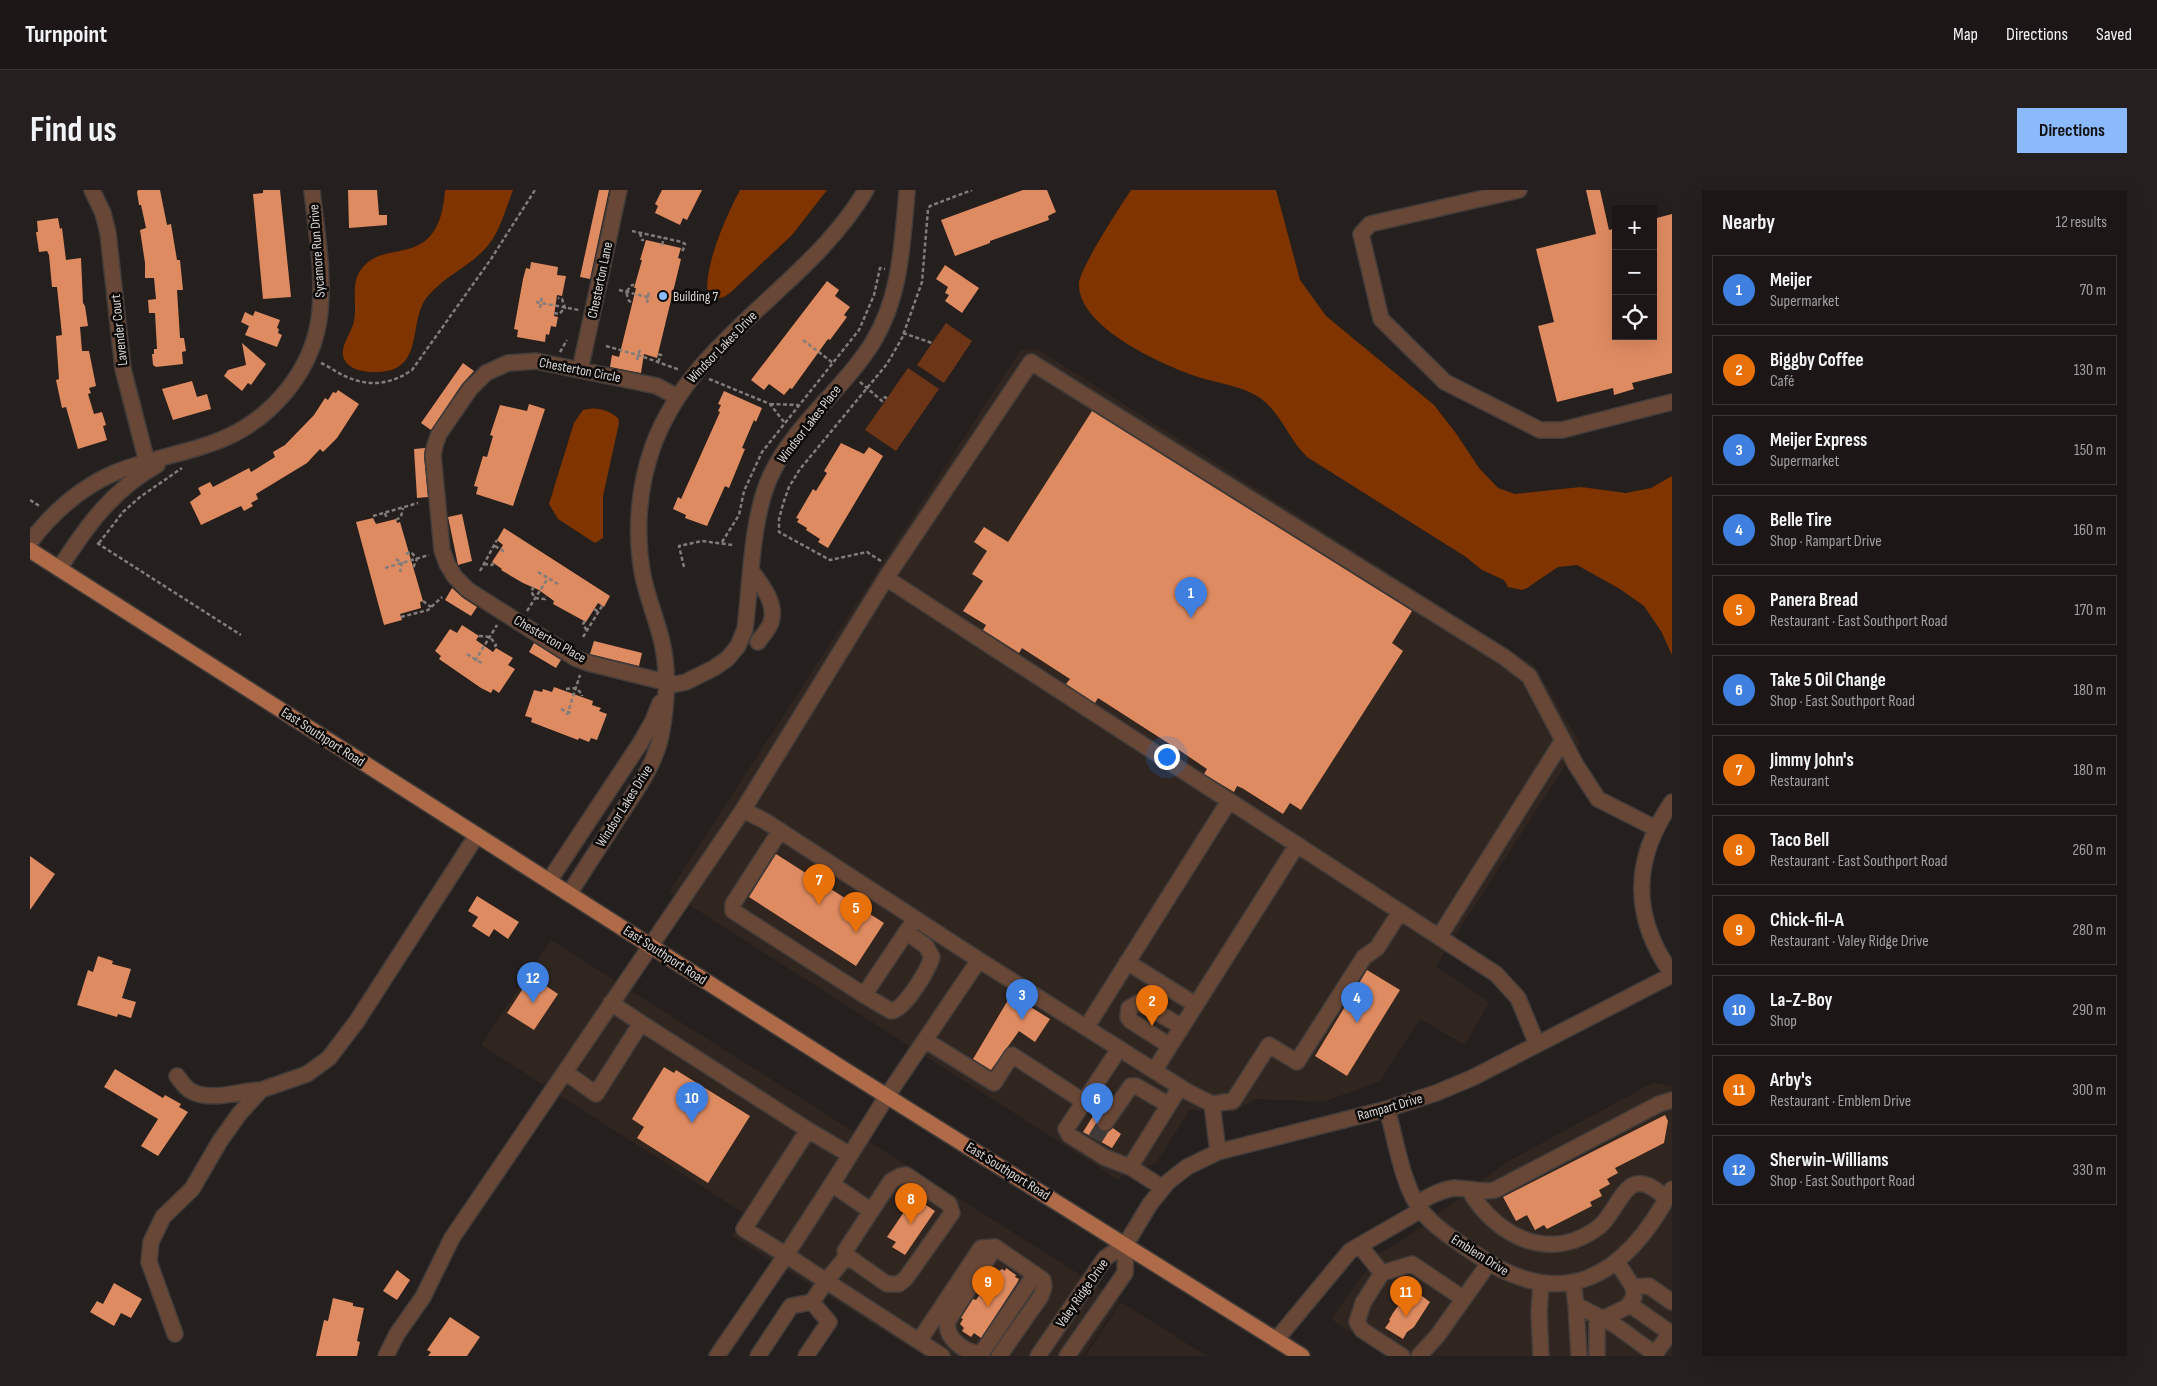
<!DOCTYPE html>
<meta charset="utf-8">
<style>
body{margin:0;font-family:"Sofia Sans Condensed",sans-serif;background:#25201f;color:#f1f3f6}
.controls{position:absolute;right:15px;top:15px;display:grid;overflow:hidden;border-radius:0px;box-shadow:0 5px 20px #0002}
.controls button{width:45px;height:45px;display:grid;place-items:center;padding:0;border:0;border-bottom:1px solid #3a3635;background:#1c1716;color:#f1f3f6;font:25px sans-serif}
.you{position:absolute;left:1136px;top:566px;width:18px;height:18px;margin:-12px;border:4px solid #fff;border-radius:50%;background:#1a73e8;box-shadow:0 0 0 8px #1a73e833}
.badge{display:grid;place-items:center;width:32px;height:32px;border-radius:50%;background:#8abafc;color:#fff;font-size:16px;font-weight:700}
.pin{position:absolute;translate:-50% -41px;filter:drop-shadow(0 1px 2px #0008)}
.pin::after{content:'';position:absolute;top:26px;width:18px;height:15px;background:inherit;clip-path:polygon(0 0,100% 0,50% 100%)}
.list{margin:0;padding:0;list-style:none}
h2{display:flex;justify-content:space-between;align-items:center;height:65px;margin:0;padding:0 20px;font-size:21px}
h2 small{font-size:16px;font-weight:400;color:#a09fa1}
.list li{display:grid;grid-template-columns:32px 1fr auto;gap:15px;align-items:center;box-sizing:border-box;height:70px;margin:0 10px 10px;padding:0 10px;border:1px solid #3a3635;border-radius:0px}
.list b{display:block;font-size:19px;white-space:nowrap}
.list p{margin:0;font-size:16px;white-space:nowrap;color:#a09fa1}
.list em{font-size:16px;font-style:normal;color:#a09fa1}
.icon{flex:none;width:28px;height:28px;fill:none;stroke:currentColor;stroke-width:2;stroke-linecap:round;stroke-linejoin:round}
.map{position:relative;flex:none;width:1642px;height:1166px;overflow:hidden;border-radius:0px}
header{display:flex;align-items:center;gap:30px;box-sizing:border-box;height:70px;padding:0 25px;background:#1c1716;border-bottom:1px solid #3a3635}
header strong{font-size:24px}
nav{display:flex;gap:28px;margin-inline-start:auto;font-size:18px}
.intro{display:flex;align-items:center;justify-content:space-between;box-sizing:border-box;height:120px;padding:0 30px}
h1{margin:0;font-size:35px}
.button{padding:12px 22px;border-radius:0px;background:#8abafc;color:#111;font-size:18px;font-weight:700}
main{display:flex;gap:30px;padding:0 30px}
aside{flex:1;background:#1c1716;border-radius:0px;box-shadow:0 5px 20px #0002}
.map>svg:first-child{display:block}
.built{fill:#30251f}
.green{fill:#6c3517}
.water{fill:#803400}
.building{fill:#df8b61}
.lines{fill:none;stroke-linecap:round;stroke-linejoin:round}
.minor-tunnel{stroke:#403a38;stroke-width:15;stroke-dasharray:15 8;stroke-linecap:butt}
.minor-casing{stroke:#423c3a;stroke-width:18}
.major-casing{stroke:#423c3a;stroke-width:18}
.path{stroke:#827d7b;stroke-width:2.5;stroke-dasharray:4 2.5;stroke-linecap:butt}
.minor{stroke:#684736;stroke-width:15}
.major{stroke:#af6b48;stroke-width:15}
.poi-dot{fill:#8abafc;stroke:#0c0a09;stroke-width:2}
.labels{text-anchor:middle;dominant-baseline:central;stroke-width:5;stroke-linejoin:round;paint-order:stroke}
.street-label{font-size:14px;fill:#d9d5d3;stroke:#0c0a09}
.poi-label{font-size:14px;fill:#d9d5d3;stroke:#0c0a09;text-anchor:start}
</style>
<header>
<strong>Turnpoint</strong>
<nav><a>Map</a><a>Directions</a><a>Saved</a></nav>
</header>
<div class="intro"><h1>Find us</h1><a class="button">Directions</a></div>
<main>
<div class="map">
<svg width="1642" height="1166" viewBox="0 0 1642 1166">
<rect width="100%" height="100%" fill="#251f1d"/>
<path class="built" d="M1006,158L1505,476L1550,553L1406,776L1459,812L1435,855L1390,829L1350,891L1294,912L1226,909L1204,922L1160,920L1126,973L1087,989L639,702L990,161Z
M521,750L1090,1110L1053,1166H894L702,1046L715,1024L451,855Z
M1624,892L1642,896V1166H1356L1301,1129L1348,1064L1377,1047L1475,973Z
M1091,1112L1177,1166H1055Z"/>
<path class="green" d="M916,133L942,151L914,193L887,175Z
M878,178L909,199L866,261L835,240Z"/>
<path class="water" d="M415,0H483C475,20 469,46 453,61C436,78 414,87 398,106C377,130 396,180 349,182C340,182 328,182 320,176C303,163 321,146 324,131C328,111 318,90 336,74C347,63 364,63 378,59C406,52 413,27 415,0Z
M710,0H797L762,45L701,102L694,107L679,110C670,84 697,24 710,0Z
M1101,0H1246L1270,90L1296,126L1404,215L1425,242L1449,278L1468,298L1485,304L1551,297L1596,303L1621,298L1642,286V465L1631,441L1614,416L1590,399L1547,375L1528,377L1497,398L1492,400L1478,397L1474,390L1452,380L1436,367L1277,267C1258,249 1250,220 1227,206C1209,195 1185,193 1165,186C1131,174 1047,137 1049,93C1050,78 1091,15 1101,0Z
M558,219C569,217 580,221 588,228L589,233L573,306V348L565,353L528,329L519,314L544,233L553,220Z"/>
<path class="building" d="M108,0H130L137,35L141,34L147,70H150L153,100H147L150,148H154L156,161L152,162L153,174L126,177L123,175L122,164H124V159H127L125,123H119L118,110L126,109L124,88H115V73L110,40L116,38L111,15H109L107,2Z
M233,0H250L261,107L233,109L223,4L233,3Z
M318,0H347L349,25H357V35L319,38Z
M569,0H579L560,89L550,87Z
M632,0H672L657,30L653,28L650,35L625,23L628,16L625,14Z
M993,0H1017L1026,22L1018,26L1019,30L960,51V53L925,66L911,30Z
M1556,0H1570L1579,40L1586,38V146H1623V29L1642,24V183L1602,193L1604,199L1584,205L1583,198L1527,212L1508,136L1524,132L1506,59L1566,44Z
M28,28L30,39L32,38L36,70L51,68L53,113L55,116L58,136L50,137L52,161H59L66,196L59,198L61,203L58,204L64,224L72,222L76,235L73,236L77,250L48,259L36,217L32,218L26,190L29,189L26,146L32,145L27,97H22L19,65L17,61L9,62L6,42H8L7,31Z
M616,50L651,58L648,68L651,69L627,168L614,164L611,183L580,177L582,165L589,167L606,98H604L612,70H610Z
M501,72L528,77L527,85L536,86L532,106L527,105L524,126L528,127L526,137L521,136L519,145L516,144L515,152L487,147L488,140L484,139L493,89L496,78L500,79Z
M915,75L949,98L932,123L915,111L919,105L915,103L918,97L906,89Z
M797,91L809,100L805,106L820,117L814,125L817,127L800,150L798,149L762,199L760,198L754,205L739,194L734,200L721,190Z
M225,121L250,130L247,138L249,139L248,143L252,145L247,157L215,145L219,136L211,132L215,122L223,126Z
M212,153L236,174L221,195L218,193L212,201L194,186L198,180L216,175Z
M433,173L444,181L432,194L401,240L391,233Z
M162,191L167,207L177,204L181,219L143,230L132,199Z
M308,200L329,214L307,248L293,262L290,259L277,273L226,304L228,309L221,313L223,316L214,321L211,316L171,335L160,312L171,304L168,298L180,292L183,297L219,278L221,282L245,267L243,262L255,255L284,225L295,208L298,210L303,202L306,203Z
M694,201L732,218L726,232L724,230L712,258L715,259L699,298L695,296L677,336L655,328L656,325L643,319L648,307L651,309L690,222L688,221L691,215L688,214Z
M499,214L515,219L483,316L446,304L448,297L444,296L453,266L457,267L463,246L460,245L470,215L497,221Z
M1062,221L1382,421L1362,453L1373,461L1271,620L1260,613L1253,624L1212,598L1207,596L1204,602L1174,584L1177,579L1152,562L1068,508L1065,513L1036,494L1040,489L992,458L989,463L953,440L956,435L933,421L953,391L942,384L957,361L944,352L954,337L978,352Z
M811,253L834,264L839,257L853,266L798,358L788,352L790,349L776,340L777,338L767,332L769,329L766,328L783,299L786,301L797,283L794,281Z
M395,258L394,266L398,307L387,308L384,259Z
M432,324L442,371L428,375L418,327Z
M343,328L346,334L366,329L367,333L370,332L393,411L390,412L391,418L370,424L372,430L354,435L326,332Z
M474,338L580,406L574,417L568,413L556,432L523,414L524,411L509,400L493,393L471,380L472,379L462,372L473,355L467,350Z
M422,398L433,408L447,417L441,426L415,410Z
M432,435L449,446L446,450L463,462L466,458L483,468L478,475L485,479L469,503L463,499L461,503L451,498L409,469L411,466L405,461L420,439L427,443Z
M564,451L612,463L609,476L560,464Z
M504,453L531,470L526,478L499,462Z
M524,497L563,511L562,515L571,518L569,521L577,524L567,550L561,548L559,552L549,548L548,550L501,532L502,528L495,526L504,500L512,502L513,499L522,502Z
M746,664L854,733L826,776L719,707Z
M0,666L25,684L0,720Z
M447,706L489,732L478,749L464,739L459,747L442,736L448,727L438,721Z
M68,766L83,771L82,774L101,779L92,808L106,812L101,828L88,824L87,827L47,815L58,780L63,782Z
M1337,780L1370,800L1317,886L1285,866Z
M501,786L528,804L504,840L477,823Z
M981,805L1020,829L1005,852L989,841L961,880L943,869Z
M634,877L644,883L646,880L720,926L678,993L607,948L614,937L602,929Z
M85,879L133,908L135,905L151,914L149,917L158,922L128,966L111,956L128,929L74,897Z
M1635,925L1638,931L1634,953L1585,978L1588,983L1577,989L1580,994L1569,1000L1572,1006L1560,1012L1562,1016L1517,1039L1514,1035L1505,1040L1497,1025L1486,1031L1473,1007Z
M1063,926L1067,928L1066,936L1070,941L1078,942L1083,938L1091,944L1082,958L1053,942Z
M884,1007L905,1021L875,1065L862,1057L866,1052L857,1047Z
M976,1078L986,1085L985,1087L989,1089L987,1093L951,1148L944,1143L941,1147L932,1141L934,1138L930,1134L933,1129L931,1128L943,1109L946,1110L963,1085L972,1079L975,1081Z
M367,1080L380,1090L367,1110L353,1101Z
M84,1093L112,1109L101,1128L91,1123L84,1136L60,1122L67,1111L73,1114Z
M1381,1098L1400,1112L1384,1137L1377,1142L1373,1149L1355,1138L1360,1131L1359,1130L1363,1123Z
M303,1108L323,1113V1116L334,1118L327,1151L330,1152L327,1166H286L294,1130L298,1131Z
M420,1127L450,1147L437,1166H398L401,1162L397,1160Z"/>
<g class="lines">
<path class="minor-tunnel" d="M1065,949L1075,933"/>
<defs>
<path id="minor" d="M62,0L73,23L78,43L93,179L119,280
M1489,0L1340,34L1331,44L1351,129L1415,192L1510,240H1532L1642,212
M550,180L589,0
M647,207L627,196L506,171L478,173L456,183L440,199L409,244L405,255L403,265L412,360L417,374L425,387L438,400L545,468L558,473L635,492L646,494L656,492L684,478L697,469L708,456L715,439C721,392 721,330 740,287C763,236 814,199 843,152C871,106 872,54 877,2
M0,352C22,323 50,298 84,283C118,269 154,264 188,251C242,230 285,179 290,121C294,81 286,39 282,0
M29,379C56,337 82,300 127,275
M722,382C732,395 747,414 741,432C739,439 732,446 728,452
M856,388L1001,172L1474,467L1499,486L1546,575L1568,609L1625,638
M1642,612C1602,670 1601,726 1642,784
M750,641L703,714V721L834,805
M519,691L611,552L623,531L630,513
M539,704C556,677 573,651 590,625C606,600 625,575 631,545C637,515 639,478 631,448C625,425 616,404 612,381C605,340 609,295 623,256C663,147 779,97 836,0
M1370,722L1347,758L1334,767L1267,872L1239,855L1203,911L1182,914L1158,902L952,772L735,631L713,620L856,388L1409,747L1466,784L1488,808L1507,854
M876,742L896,756L902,767C898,780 874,821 861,821L834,805L885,729
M1409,747L1533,550
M1097,772L1166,815
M581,813L611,833
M1056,838L1199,611
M895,850L964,893L982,865L1053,911
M1140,856L1101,831L1098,827L1099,818L1108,813L1113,814L1152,837
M1089,859L1036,939L1039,945L1074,967L1100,977
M1124,881L1267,655
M535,882L566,904L611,833L778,940
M147,886C151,891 155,898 161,901C180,912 209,901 231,900
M1182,914L1188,962
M1357,919C1366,950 1372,995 1391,1020C1405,1038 1425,1050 1444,1063C1534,1126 1596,1086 1642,999
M1075,933L1101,896H1106L1139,915
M876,985L919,1014L922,1023L876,1088L869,1094H857L817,1066L815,1061L861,991L870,986Z
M1133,998L1100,977L1150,897
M1439,1000C1467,1048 1522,1074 1570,1036C1582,1026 1591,1001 1603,995C1615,989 1628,1002 1637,1008
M1387,1013C1399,1007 1411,999 1425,998C1439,998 1451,1003 1465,1000L1629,914L1642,910
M841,1021L802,994L857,906L949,770
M1330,1056L1352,1083
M965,1057L918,1131C914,1147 934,1162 948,1163L953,1161L1005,1084
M817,1066L796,1091L912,1166
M1543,1092L1546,1115L1585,1135L1625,1164L1640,1143
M1603,1097L1619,1096L1642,1112
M782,1112L796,1091L756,1065L802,994
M1599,1114L1642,1144
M1546,1115L1549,1166
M1567,1127V1166
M1572,1129L1597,1117L1604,1107L1603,1097L1587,1072
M145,1144L119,1072L121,1052L133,1027L162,999L190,951L210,923L231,900L277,884L299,868L327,831L447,645
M1246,1150L1320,1061L1391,1020
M889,1151L951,1058L965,1057L1013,1090L1014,1097L1011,1106L969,1166
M356,1166L367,1144L393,1107L422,1048L713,620
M687,1166L756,1065L714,1039L778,940L820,965
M728,1166L761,1116L782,1112L799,1132L776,1166
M1008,1166L1075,1068L1096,1054
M1037,1166L1095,1083L1096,1054L1120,1014L1138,992L1157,977L1188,962L1357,919L1406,903L1442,888L1642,785
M1372,1166L1332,1140L1327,1132L1333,1113L1352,1083L1382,1074L1434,1109
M1389,1166L1408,1145L1459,1073
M1511,1166L1509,1123L1511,1093"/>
<path id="major" d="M0,360L815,880L1272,1166"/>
</defs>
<use href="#minor" class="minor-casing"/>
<use href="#major" class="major-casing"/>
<path class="path" d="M602,41L652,52L655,54L653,60H651
M610,43L612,50H614
M632,55L634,48
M589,100L621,108
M506,112L549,120
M601,112L599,111L596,102L602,95H604
M617,113L619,101
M510,118L512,106
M524,123L529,124L535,118L532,109L528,108
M873,143L902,153
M773,150L803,173
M576,156L611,166L650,180
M530,162L537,150
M607,170L610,159
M628,172L631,165L628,164
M291,173C296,175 302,179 307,182C333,197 357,197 382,180L461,69L505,0
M679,189L740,214L754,232
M830,192L852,211L855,207L857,209
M740,214L768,215
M0,310L11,317
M355,323L357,329
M343,326L388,313
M366,330L371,327L373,318
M692,352L709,325L714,301L732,262L829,140L844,105L850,78L855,79
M67,353L211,445
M69,353L93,322L110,307L152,278
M465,356L475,362
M376,364L381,362L387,369L383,378
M366,369L372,373L370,382
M851,371L837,362L800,370L749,342V329L753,314L759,297L770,279L857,174L872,148L892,92L898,19L900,16L942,0
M454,374L462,375L464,373
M654,377L649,356L672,351L703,355
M355,378L399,365
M450,381L467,350
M508,382L528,394
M504,397L501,401L505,408L515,409L516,406
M393,411L401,417
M564,419L569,422
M497,421L518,388
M371,427L398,420L412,407
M555,431L553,434L557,441
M449,446L460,447L466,455L464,457
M553,447L572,416
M437,464L453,474
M445,471L467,435
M536,499L546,498L552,504V506
M531,519L543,524
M537,525L550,485"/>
<use href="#minor" class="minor"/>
<use href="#major" class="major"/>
</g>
<circle class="poi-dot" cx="633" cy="106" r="5"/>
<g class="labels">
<g class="street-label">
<text transform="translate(287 61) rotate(-94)">Sycamore Run Drive</text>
<text transform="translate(570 90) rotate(-78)">Chesterton Lane</text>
<text transform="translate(89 140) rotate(-96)">Lavender Court</text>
<text transform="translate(692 157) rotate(-46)">Windsor Lakes Drive</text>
<text transform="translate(550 180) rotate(11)">Chesterton Circle</text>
<text transform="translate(779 234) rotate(-52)">Windsor Lakes Place</text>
<text transform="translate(520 449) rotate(30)">Chesterton Place</text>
<text transform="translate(293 547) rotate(33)">East Southport Road</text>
<text transform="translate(594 616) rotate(-58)">Windsor Lakes Drive</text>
<text transform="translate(635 765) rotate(33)">East Southport Road</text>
<text transform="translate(1360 917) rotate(-16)">Rampart Drive</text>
<text transform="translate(978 981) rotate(32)">East Southport Road</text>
<text transform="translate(1450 1065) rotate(32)">Emblem Drive</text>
<text transform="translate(1052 1103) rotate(-55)">Valey Ridge Drive</text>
</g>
<g class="poi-label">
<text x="643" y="106">Building 7</text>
</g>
</g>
</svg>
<div class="controls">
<button>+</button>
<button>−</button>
<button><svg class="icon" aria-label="locate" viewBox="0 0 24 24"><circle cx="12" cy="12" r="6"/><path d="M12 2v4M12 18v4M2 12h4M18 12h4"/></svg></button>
</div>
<div class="you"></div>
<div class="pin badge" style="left:1161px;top:428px;background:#3f7fe0">1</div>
<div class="pin badge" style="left:1122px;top:836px;background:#e8710a">2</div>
<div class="pin badge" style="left:992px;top:830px;background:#3f7fe0">3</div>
<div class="pin badge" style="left:1327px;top:833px;background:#3f7fe0">4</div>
<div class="pin badge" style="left:826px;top:743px;background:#e8710a">5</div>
<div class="pin badge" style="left:1067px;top:934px;background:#3f7fe0">6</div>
<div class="pin badge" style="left:789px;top:715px;background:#e8710a">7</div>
<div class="pin badge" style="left:881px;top:1034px;background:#e8710a">8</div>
<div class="pin badge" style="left:958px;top:1117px;background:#e8710a">9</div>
<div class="pin badge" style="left:662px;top:933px;background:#3f7fe0">10</div>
<div class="pin badge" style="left:1376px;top:1127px;background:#e8710a">11</div>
<div class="pin badge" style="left:503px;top:813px;background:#3f7fe0">12</div>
</div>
<aside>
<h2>Nearby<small>12 results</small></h2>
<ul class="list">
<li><span class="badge" style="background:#3f7fe0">1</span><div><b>Meijer</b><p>Supermarket</p></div><em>70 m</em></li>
<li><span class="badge" style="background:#e8710a">2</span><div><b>Biggby Coffee</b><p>Café</p></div><em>130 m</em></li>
<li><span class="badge" style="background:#3f7fe0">3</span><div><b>Meijer Express</b><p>Supermarket</p></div><em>150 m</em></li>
<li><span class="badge" style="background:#3f7fe0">4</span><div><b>Belle Tire</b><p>Shop · Rampart Drive</p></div><em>160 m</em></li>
<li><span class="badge" style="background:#e8710a">5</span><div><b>Panera Bread</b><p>Restaurant · East Southport Road</p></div><em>170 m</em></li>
<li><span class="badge" style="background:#3f7fe0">6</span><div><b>Take 5 Oil Change</b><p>Shop · East Southport Road</p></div><em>180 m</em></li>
<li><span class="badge" style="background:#e8710a">7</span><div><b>Jimmy John's</b><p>Restaurant</p></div><em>180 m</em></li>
<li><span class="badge" style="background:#e8710a">8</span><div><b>Taco Bell</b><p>Restaurant · East Southport Road</p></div><em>260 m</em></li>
<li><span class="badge" style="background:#e8710a">9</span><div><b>Chick-fil-A</b><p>Restaurant · Valey Ridge Drive</p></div><em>280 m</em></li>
<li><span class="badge" style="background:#3f7fe0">10</span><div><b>La-Z-Boy</b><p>Shop</p></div><em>290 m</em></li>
<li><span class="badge" style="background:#e8710a">11</span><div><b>Arby's</b><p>Restaurant · Emblem Drive</p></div><em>300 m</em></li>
<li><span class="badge" style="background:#3f7fe0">12</span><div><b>Sherwin-Williams</b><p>Shop · East Southport Road</p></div><em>330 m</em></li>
</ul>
</aside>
</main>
